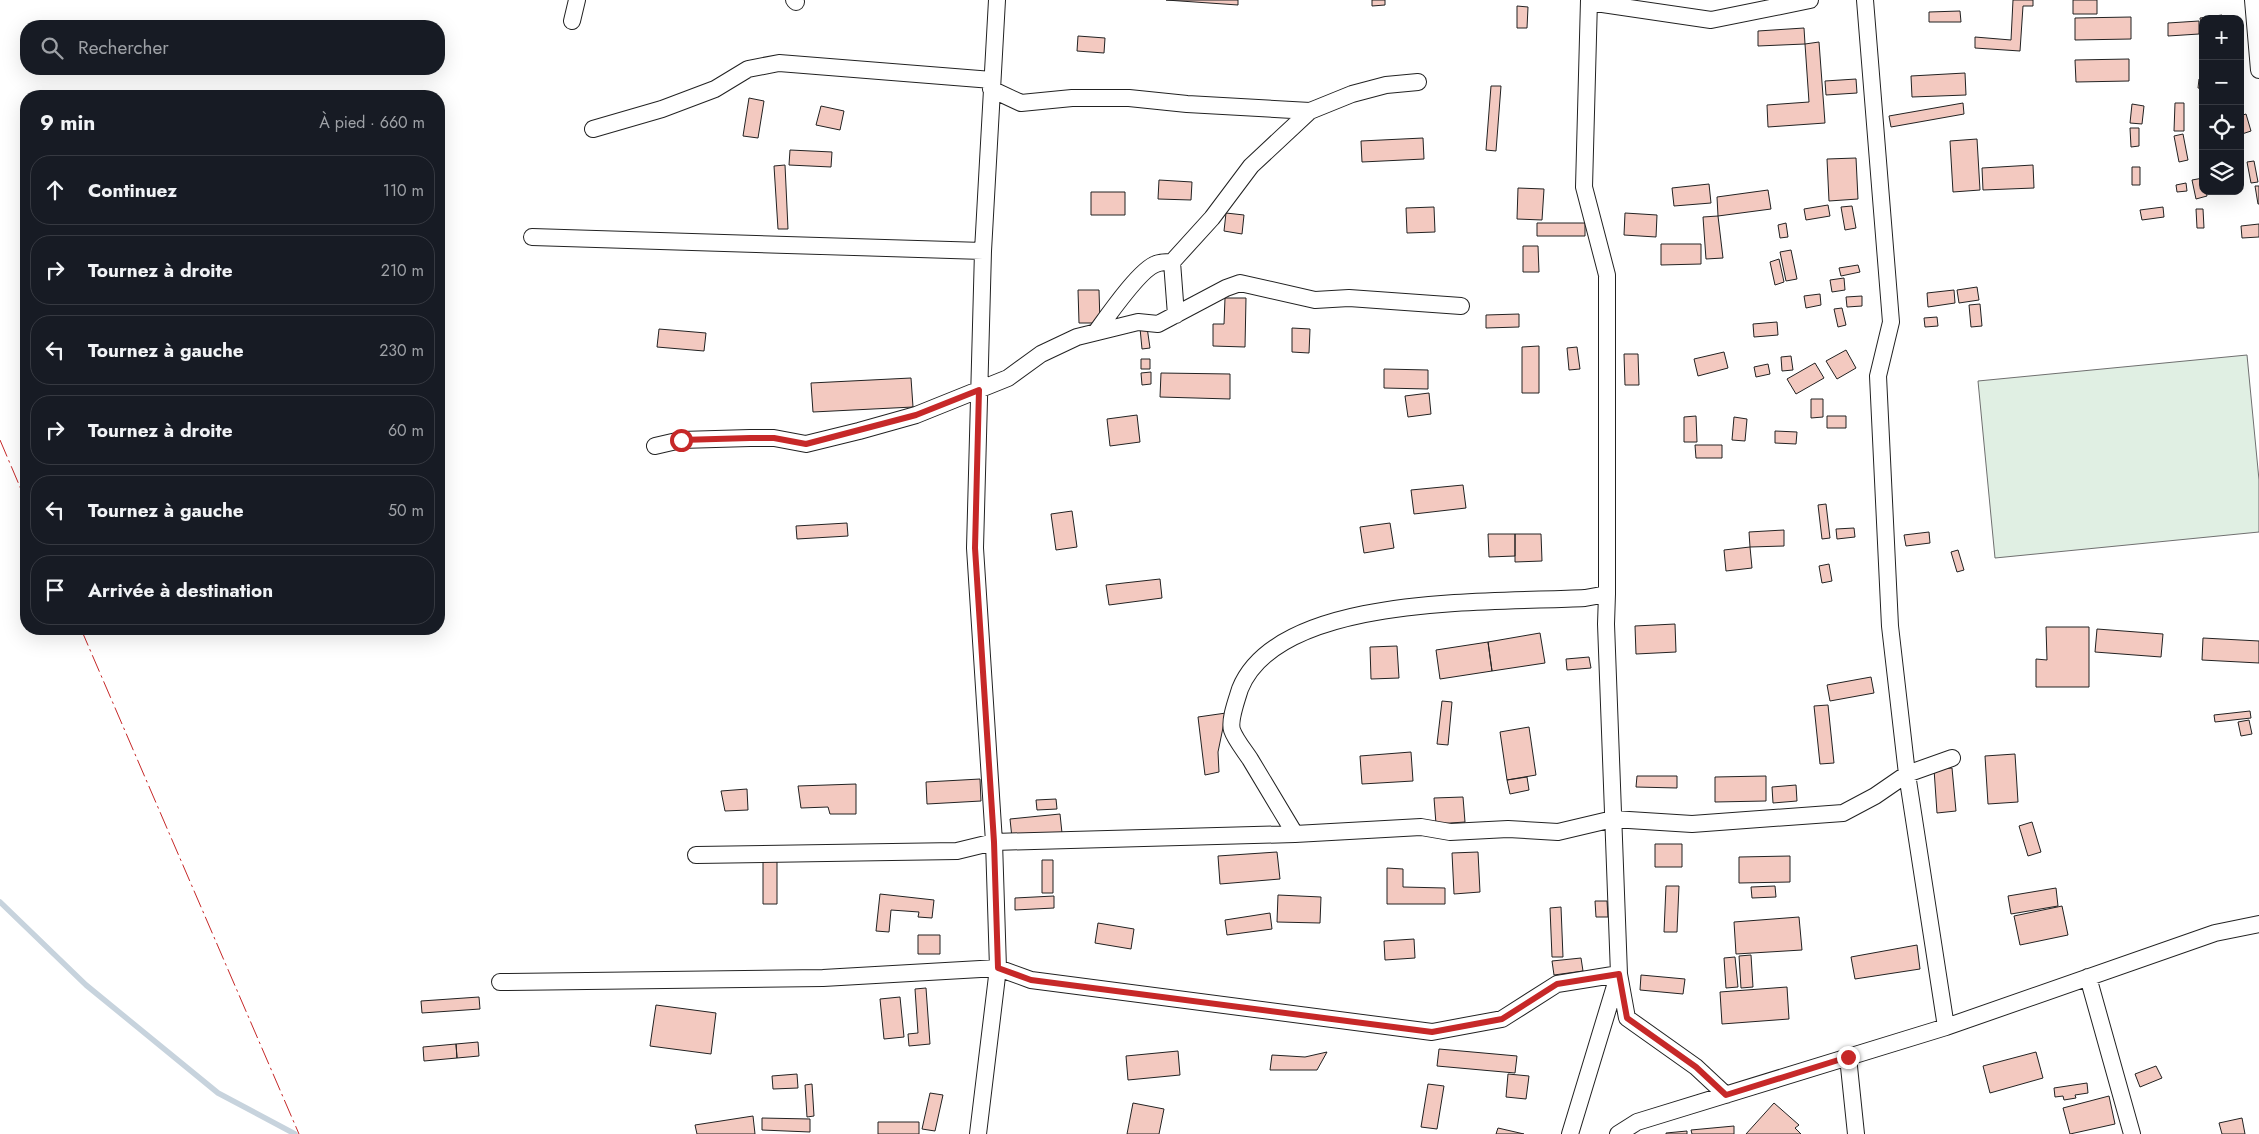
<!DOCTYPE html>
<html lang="fr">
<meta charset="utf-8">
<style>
body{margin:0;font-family:Jost,sans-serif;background:#20242c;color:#f1f3f6}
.controls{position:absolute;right:15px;top:15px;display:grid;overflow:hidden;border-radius:10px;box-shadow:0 5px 20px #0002}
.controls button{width:45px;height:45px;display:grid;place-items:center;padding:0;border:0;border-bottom:1px solid #363941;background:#171b24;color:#f1f3f6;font:25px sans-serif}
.stop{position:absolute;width:15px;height:15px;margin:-11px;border:4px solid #c62828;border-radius:50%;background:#fff}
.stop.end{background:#c62828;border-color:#fff;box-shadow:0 1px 5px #0008}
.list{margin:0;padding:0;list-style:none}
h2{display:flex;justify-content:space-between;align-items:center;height:65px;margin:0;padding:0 20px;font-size:21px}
h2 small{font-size:16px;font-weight:400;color:#9ea1a6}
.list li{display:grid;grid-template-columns:32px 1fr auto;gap:15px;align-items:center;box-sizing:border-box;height:70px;margin:0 10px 10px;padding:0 10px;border:1px solid #363941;border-radius:20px}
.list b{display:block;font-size:19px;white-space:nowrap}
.list em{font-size:16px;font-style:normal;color:#9ea1a6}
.icon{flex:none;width:28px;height:28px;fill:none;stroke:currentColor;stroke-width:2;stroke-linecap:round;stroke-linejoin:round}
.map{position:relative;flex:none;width:2259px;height:1134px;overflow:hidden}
.search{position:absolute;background:#171b24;box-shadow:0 5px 20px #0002;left:20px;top:20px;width:425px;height:55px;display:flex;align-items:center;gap:12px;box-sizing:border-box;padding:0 18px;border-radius:20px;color:#9ea1a6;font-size:19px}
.panel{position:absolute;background:#171b24;box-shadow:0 5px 20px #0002;left:20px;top:90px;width:425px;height:545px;border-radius:20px}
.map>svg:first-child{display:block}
.green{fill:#e0efe3;stroke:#6f6f6f}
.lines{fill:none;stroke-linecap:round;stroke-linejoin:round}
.stream{stroke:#c7d3dd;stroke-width:5.5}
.building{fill:#f3c9c0;stroke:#222}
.minor-casing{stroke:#222;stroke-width:18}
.minor{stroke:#fff;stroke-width:16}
.power{stroke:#c62828;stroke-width:1;stroke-dasharray:18 4 2.5 4;stroke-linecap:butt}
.route{stroke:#c62828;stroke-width:6}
</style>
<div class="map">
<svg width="2259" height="1134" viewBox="0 0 2259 1134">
<rect width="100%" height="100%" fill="#fff"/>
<path class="green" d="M2247,355L2259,480V532L1995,558L1978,381Z"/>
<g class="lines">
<path class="stream" d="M0,902L86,985L218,1093L295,1134"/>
</g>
<path class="building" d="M1166,0H1238V5Z
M1372,0H1385V5L1372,6Z
M2013,0H2033V6H2023L2020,51L1975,48V37L2011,40Z
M2073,0H2097V14H2073Z
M1517,6L1528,7L1527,28H1517Z
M1960,11L1961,22H1929V12Z
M2222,15V19H2203V38L2200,18Z
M2131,17V39L2075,40V18Z
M2199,21V34L2168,36V23Z
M1804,28L1805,44L1758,46V31Z
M1078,36L1105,38L1104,53L1077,51Z
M1819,42L1825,123L1768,127L1767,105L1809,102L1805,44Z
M2129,59V81L2076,82L2075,60Z
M1965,73L1966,95L1912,97L1911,76Z
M1856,79L1857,93L1826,95L1825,81Z
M2199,79L2203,80V89L2198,88Z
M1491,86H1501L1496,151L1486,150Z
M749,98L764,101L758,138L743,136Z
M1963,103L1964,114L1891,127L1889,116Z
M2175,103H2184V131H2174Z
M2132,104L2144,106L2142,124L2130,123Z
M821,106L844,111L840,130L816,125Z
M2246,114L2251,131L2242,134L2240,116Z
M2130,128H2139V146L2131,147Z
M2183,134L2188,160L2179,162L2174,136Z
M1423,138L1424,159L1362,162L1361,141Z
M1977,139L1980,190L1953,192L1950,141Z
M790,150L832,152L831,167L789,165Z
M1856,158L1858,199L1829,201L1827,159Z
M2254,161L2258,182L2251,183L2247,162Z
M785,165L788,229H778L774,166Z
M2033,165L2034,188L1983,190L1982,168Z
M2132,167H2140V185H2132Z
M2203,178V191H2206L2207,196L2196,199L2192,180Z
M1159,180L1192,182L1191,200L1158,199Z
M2186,183L2187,191L2177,192L2176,185Z
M1709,184L1711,203L1674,206L1672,188Z
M2255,186H2259V204H2258Z
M1518,188L1544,189L1542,220L1517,219Z
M1768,190L1771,209L1718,216L1717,197Z
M1091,192H1125V215H1091Z
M1828,205L1830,216L1806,220L1804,209Z
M1852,206L1856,228L1845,230L1841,207Z
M1434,207L1435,232L1407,233L1406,208Z
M2163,207L2164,217L2142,220L2140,210Z
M2196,209H2203L2204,228H2197Z
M1226,213L1244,215L1242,234L1224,231Z
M1625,213L1657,215L1656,237L1624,235Z
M1718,216L1723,258L1706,259L1703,217Z
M1537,223H1585V236H1537Z
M1786,223L1788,237L1780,238L1778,225Z
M2259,224V237L2242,238L2241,226Z
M1661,244H1701V264L1661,265Z
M1523,246H1538L1539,272H1523Z
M1791,250L1797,279L1786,281L1780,252Z
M1779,259L1784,282L1775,285L1770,262Z
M1858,265L1860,272L1841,276L1839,268Z
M1844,278L1845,290L1832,292L1830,280Z
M1977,287L1979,300L1959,303L1957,290Z
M1078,290H1099L1100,323H1079Z
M1954,290L1955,303L1928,307L1927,293Z
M1820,294L1821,305L1806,308L1804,296Z
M1862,296V306L1847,307L1846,297Z
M1225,298H1246L1245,347L1213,346V324H1224Z
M1980,304L1982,326L1971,327L1969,305Z
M1842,308L1846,325L1838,327L1834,309Z
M1519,314V327L1486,328V315Z
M1937,317L1938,326L1925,327L1924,318Z
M1777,322L1778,335L1754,337L1753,324Z
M1147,327L1150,348L1142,349L1140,328Z
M1292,328L1310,329L1309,353L1292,352Z
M659,329L706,333L704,351L657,347Z
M1539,346V393H1522V347Z
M1577,347L1580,369L1569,370L1567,348Z
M1846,350L1856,368L1837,379L1826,361Z
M1724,352L1728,368L1698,376L1694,359Z
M1624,354H1638L1639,385H1625Z
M1791,356L1793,370L1782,371L1781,357Z
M1141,359H1150V369H1141Z
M1815,363L1824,378L1796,394L1787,379Z
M1768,364L1770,374L1756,377L1754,367Z
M1384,369L1428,370V389L1384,388Z
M1151,372V384L1142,385L1141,373Z
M1161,373L1230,374V399L1160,397Z
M911,378L913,407L813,412L811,383Z
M1429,393L1431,414L1408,417L1405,396Z
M1811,399H1823V417L1811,418Z
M1137,415L1140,442L1110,446L1107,419Z
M1696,416L1697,442H1684V417Z
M1827,416H1846V428H1827Z
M1734,417L1747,419L1745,441L1732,440Z
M1775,431L1797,432L1796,444L1775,443Z
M1695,445H1722V458H1696Z
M1463,485L1466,508L1414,514L1411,490Z
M1826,504L1830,538L1822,539L1818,505Z
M1072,511L1077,547L1056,550L1051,514Z
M847,523L848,536L797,539L796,526Z
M1390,523L1394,548L1364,553L1360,527Z
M1854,528L1855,537L1837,539L1836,529Z
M1784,530V546L1750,547L1749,532Z
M1929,532L1930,543L1906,546L1904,535Z
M1488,534H1515V556L1489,557Z
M1515,534H1541L1542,561L1515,562Z
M1750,547L1752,568L1726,571L1724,550Z
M1958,550L1964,570L1957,572L1951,552Z
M1829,564L1832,581L1822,583L1819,566Z
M1160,579L1162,598L1109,605L1106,585Z
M1675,624L1676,652L1636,654L1635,626Z
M2046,627H2089V687H2036V659L2047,660Z
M2097,629L2163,634L2161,657L2095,652Z
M1540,633L1545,663L1492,671L1488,642Z
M2203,638L2259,641V663L2202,660Z
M1488,642L1492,671L1440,679L1436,650Z
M1397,646L1399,678L1371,679L1370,647Z
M1589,657L1591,668L1567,670L1566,659Z
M1871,677L1874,693L1830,701L1827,685Z
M1442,701L1452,702L1448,745L1437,744Z
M1828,705L1834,763L1820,764L1814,706Z
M2250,711L2251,718L2215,722L2214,715Z
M1226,713L1218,752L1219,772L1205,775L1198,717Z
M2249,720L2252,734L2241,736L2238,722Z
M1529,727L1536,775L1507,780L1500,732Z
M1411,752L1413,781L1362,784L1360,756Z
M2015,754L2018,802L1988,804L1985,756Z
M1952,768L1956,811L1937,813L1934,769Z
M1637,776H1677V788L1636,787Z
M1766,776V801L1715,802V777Z
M1527,777L1529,790L1510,794L1507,780Z
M980,779L981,801L927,804L926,782Z
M856,784V814H830L828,807L801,808L798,786Z
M1796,785L1797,801L1773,803L1772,787Z
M747,789L748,810L725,811L721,791Z
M1463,797L1465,822L1436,824L1434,798Z
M1056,799L1057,809L1037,810L1036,800Z
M1060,814L1062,833L1012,838L1010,819Z
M2032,822L2041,852L2028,856L2019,826Z
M1655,844H1682V867H1655Z
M1277,852L1280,879L1220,884L1218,856Z
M1478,852L1480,892L1454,894L1452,853Z
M1790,856V882L1739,883V857Z
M763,859H777V904H763Z
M1042,860H1053V893H1042Z
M1387,868L1403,869V887L1445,888V904H1387Z
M1666,886H1679L1677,932H1664Z
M1775,886L1776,897L1752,898L1751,887Z
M2056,888L2058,906L2011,914L2008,896Z
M880,894L934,900L932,918L918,917L919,912L891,910L889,932L876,931Z
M1278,895L1321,897L1320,923L1277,922Z
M1054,896V908L1015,910V898Z
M1595,901H1607L1608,917H1596Z
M2062,906L2068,935L2020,945L2014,916Z
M1561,907L1563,957H1552L1550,908Z
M1270,913L1272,929L1227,935L1225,920Z
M1799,917L1802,950L1736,954L1734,922Z
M1098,923L1134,929L1131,949L1095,943Z
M918,935H940V954H918Z
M1414,939L1415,958L1385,960L1384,941Z
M1917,945L1920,969L1855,979L1851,957Z
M1751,955L1753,987L1741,988L1739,956Z
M1735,957L1738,987L1726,988L1724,958Z
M1581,958L1583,971L1554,975L1552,961Z
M1641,975L1685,979L1683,994L1640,990Z
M1787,987L1789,1019L1722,1024L1720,992Z
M926,988L930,1044L909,1046L908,1034L918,1033L915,989Z
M479,997L480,1009L422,1013L421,1001Z
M900,997L904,1037L884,1039L880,999Z
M656,1005L716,1013L711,1054L650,1046Z
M478,1042L479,1056L457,1058L456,1044Z
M456,1044L457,1058L424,1061L423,1047Z
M1439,1049L1517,1056L1515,1073L1437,1066Z
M1178,1051L1180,1075L1128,1080L1126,1056Z
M1327,1052L1317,1070H1270L1272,1055L1305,1057Z
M2036,1052L2043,1078L1990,1093L1983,1066Z
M2156,1066L2162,1078L2140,1087L2135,1074Z
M797,1074L798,1088L773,1089L772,1076Z
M1508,1074L1529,1076L1526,1099L1506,1097Z
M2087,1083L2088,1093L2075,1095L2076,1098L2064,1100L2063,1096L2055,1097L2054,1088Z
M812,1084L814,1116L807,1117L805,1085Z
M1428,1084L1444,1086L1437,1129L1421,1127Z
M930,1093L943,1095L935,1131L922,1129Z
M2109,1096L2115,1124L2070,1134L2063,1108Z
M1133,1103L1164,1109L1159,1134H1127Z
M1774,1103L1799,1125L1795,1128L1801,1134H1746Z
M753,1116L755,1134H697L695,1125Z
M762,1118L810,1119V1132L762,1130Z
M2242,1118L2245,1134H2222L2219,1123Z
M878,1122H919V1134H878Z
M1734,1126V1134H1692L1691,1130Z
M1498,1128L1524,1134H1496Z
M1687,1131V1134H1666V1133Z"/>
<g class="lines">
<defs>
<path id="minor" d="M794,0L796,2
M1865,0L1891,322L1878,376L1890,626L1907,774L1946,1027
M2253,0L2259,70
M1589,2L1711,20L1810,0
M572,21L577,0
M991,89L1021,103L1072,98H1129L1187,104L1310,111L1352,94L1386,85L1418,82
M593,129L662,109L715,89L748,69L779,63L992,80
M532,237L983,251
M1172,262L1176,315
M1096,332C1107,317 1140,269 1156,264C1160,262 1167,262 1172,262L1212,218L1251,166L1310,111
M655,446L681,440L750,438H774L806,444L859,431L916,415L1008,378L1041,354L1077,337L1138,322L1158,324L1226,288L1240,283L1315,300L1349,298L1461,306
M1295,834C1280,809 1265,784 1250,759C1244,750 1235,739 1232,730C1229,720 1237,699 1240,689C1279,592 1498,603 1585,598L1607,594
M696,855L957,851L994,842L1295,834L1421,827L1450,832L1508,829L1558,832L1613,819L1692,824L1843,813L1875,796L1907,774L1952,758
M1619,974L1627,1018L1696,1067L1726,1095
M2088,977L2132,1134
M500,982L823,978L998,968L1031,980L1432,1032L1502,1019L1557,984L1619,974L1606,624L1607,594V275L1584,187L1589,0
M1848,1057L1856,1134
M978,1134L998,968L994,842L975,548L983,251L997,0
M1570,1134L1618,976
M1618,1134L1637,1122L1946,1027L2215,933L2259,924"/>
</defs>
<use href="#minor" class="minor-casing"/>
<use href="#minor" class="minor"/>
<path class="power" d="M0,440L26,501
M81,629L299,1134"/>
</g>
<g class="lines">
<path class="route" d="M681,440L750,438H774L806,444L916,415L979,390L975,548L994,842L998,968L1031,980L1432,1032L1502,1019L1557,984L1619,974L1627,1018L1696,1067L1726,1095L1848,1057"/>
</g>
</svg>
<div class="controls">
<button>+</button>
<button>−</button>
<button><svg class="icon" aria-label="locate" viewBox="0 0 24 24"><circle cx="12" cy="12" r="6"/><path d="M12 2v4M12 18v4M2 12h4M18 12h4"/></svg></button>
<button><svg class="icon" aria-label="layers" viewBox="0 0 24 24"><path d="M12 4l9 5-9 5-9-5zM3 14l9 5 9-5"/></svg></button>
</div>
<div class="stop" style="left:681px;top:440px"></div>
<div class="stop end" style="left:1848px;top:1057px"></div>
<div class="search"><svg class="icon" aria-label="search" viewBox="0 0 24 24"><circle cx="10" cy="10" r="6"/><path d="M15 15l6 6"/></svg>Rechercher</div>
<section class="panel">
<h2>9 min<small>À pied · 660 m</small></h2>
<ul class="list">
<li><svg class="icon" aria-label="ahead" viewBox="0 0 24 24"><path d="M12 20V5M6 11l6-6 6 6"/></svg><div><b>Continuez</b></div><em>110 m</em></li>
<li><svg class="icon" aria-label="right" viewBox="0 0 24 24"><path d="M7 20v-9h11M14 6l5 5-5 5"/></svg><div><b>Tournez à droite</b></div><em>210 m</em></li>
<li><svg class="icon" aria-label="left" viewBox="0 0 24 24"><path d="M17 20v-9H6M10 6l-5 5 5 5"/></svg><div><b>Tournez à gauche</b></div><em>230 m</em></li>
<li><svg class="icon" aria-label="right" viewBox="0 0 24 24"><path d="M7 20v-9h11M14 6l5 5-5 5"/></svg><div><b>Tournez à droite</b></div><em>60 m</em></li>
<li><svg class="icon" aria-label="left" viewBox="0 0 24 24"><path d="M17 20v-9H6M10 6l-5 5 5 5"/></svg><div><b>Tournez à gauche</b></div><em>50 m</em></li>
<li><svg class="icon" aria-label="arrive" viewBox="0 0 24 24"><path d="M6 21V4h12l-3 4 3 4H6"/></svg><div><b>Arrivée à destination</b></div></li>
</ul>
</section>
</div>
